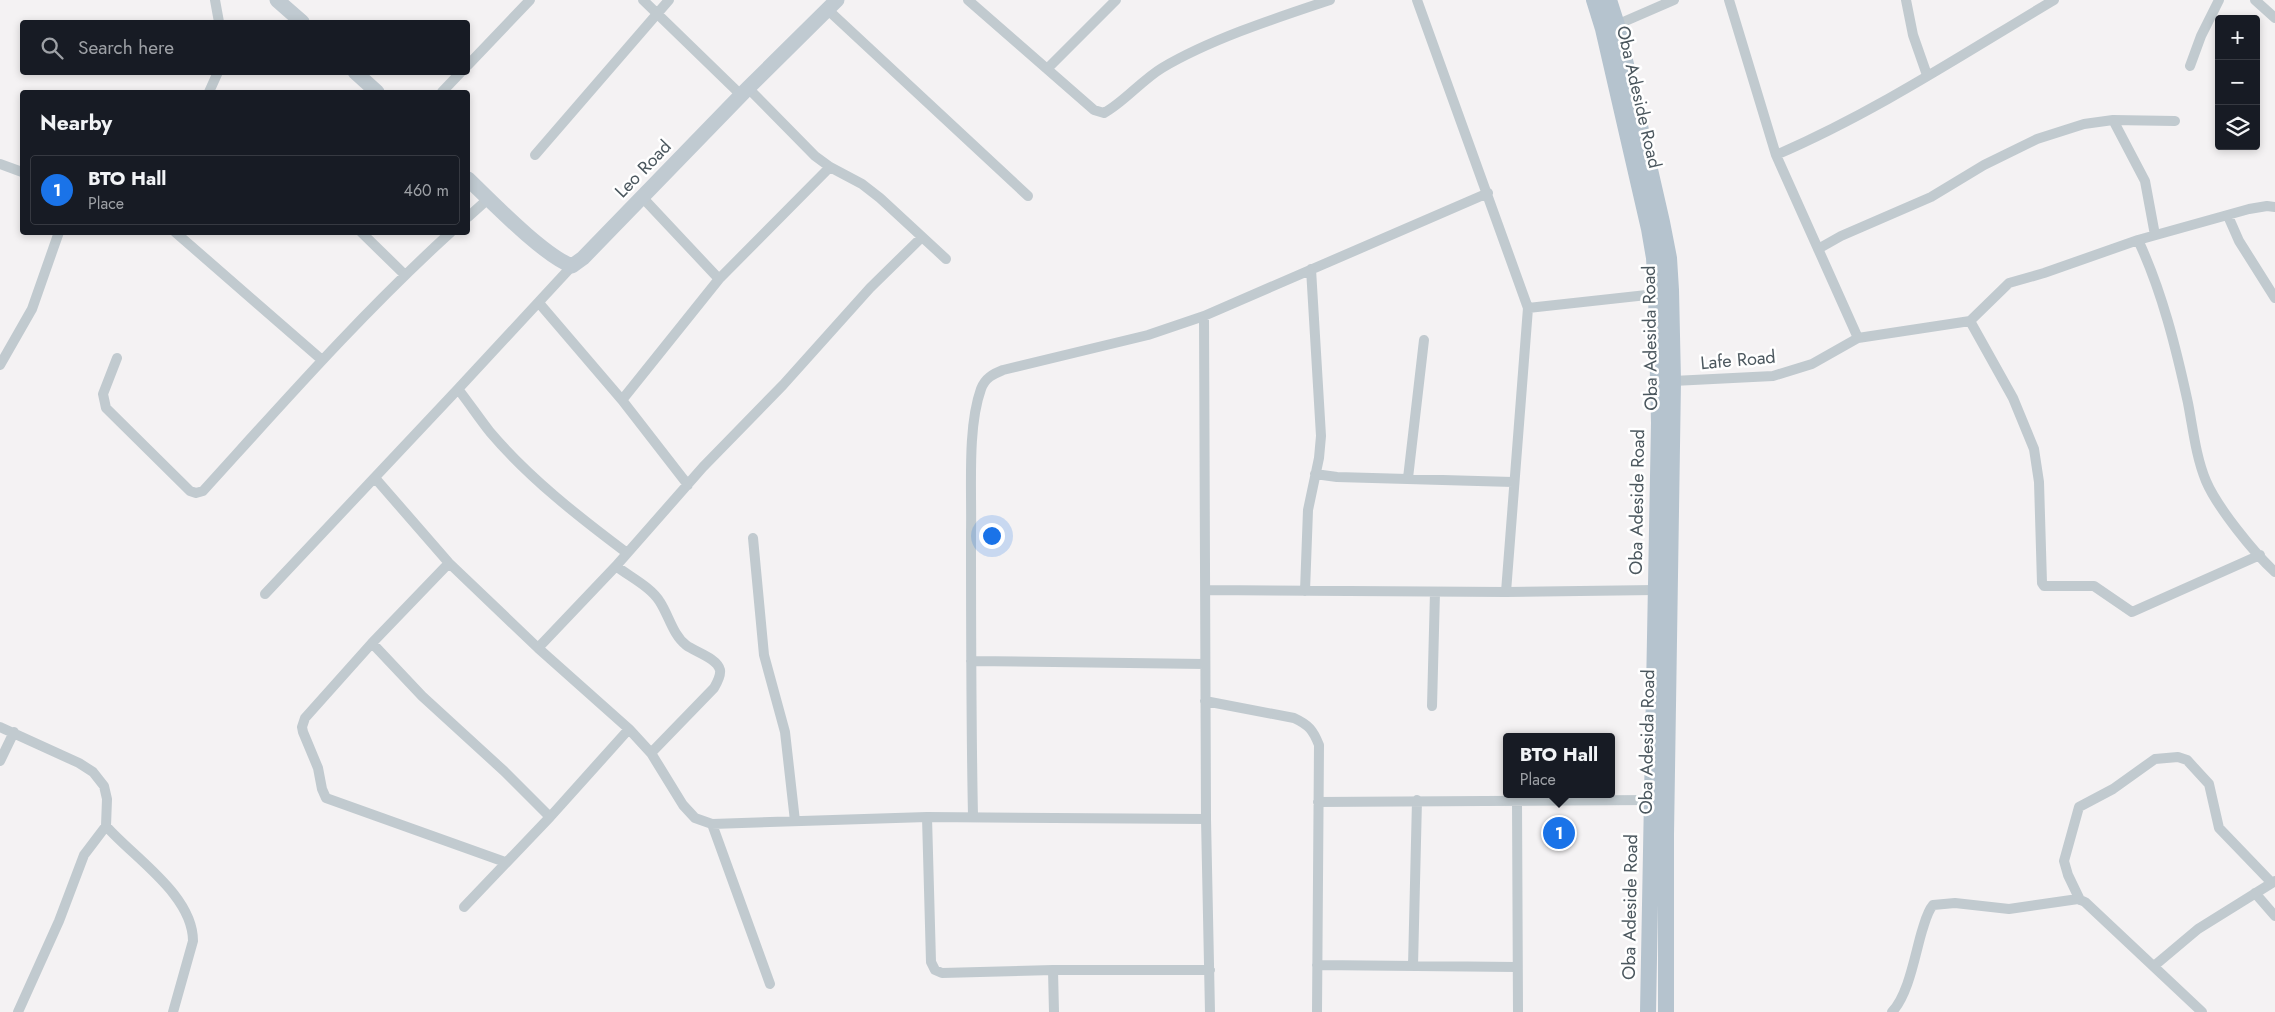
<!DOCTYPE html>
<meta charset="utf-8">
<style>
body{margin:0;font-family:Jost,sans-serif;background:#20242c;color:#f1f3f6}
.controls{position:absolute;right:15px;top:15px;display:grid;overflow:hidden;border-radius:5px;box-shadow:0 2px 8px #0003}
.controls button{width:45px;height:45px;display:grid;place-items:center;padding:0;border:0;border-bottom:1px solid #363941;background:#171b24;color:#f1f3f6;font:25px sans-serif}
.you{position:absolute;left:991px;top:535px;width:18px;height:18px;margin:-12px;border:4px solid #fff;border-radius:50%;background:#1a73e8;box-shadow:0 0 0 8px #1a73e833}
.badge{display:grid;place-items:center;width:32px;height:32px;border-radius:50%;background:#1a73e8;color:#fff;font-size:16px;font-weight:700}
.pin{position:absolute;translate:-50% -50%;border:2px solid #fff;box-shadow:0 1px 5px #0006}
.popup{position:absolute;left:1503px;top:733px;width:112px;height:65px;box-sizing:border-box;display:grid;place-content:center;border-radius:5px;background:#171b24;filter:drop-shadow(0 1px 4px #0005);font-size:16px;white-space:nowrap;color:#9ea1a6}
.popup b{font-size:19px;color:#f1f3f6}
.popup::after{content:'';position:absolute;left:50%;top:100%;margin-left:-10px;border:10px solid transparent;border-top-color:#171b24}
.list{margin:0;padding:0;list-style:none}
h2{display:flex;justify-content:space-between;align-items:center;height:65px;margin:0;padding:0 20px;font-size:21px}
h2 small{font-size:16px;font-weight:400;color:#9ea1a6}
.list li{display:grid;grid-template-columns:32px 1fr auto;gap:15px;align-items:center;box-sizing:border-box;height:70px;margin:0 10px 10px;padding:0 10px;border:1px solid #363941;border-radius:5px}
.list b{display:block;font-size:19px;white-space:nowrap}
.list p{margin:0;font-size:16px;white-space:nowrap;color:#9ea1a6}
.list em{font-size:16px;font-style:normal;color:#9ea1a6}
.icon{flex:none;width:28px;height:28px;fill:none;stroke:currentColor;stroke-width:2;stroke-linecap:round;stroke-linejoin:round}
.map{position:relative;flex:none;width:2275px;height:1012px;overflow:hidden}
.search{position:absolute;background:#171b24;box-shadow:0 2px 8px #0003;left:20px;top:20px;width:450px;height:55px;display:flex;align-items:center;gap:12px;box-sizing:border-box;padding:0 18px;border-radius:5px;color:#9ea1a6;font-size:19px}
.panel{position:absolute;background:#171b24;box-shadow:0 2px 8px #0003;left:20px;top:90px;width:450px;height:145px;border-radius:5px}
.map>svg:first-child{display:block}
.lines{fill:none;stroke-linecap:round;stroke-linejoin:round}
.street{stroke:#c1cacf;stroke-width:10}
.secondary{stroke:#c0cad1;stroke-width:15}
.primary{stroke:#b5c3ce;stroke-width:16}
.labels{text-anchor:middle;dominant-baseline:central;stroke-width:5;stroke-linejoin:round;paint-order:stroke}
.street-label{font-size:18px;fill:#4b575e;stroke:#fff}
</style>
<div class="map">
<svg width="2275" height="1012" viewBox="0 0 2275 1012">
<rect width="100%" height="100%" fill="#f4f2f3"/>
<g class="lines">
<path class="street" d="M215,0L219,22
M643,0L741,95
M968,0L1094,110L1104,113C1123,103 1142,80 1162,68C1211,39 1276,18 1330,0
M1417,0L1528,308L1506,592
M1729,0L1776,155L1858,338
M1906,0L1913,35L1927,75
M2255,0L2275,18
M828,10L1028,196
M1614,26L1674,0
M468,65L530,0
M2190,66L2201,36L2219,0
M1047,69L1116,0
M748,88L815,156L830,167L862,184L880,198L946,259
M209,92L218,72
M442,92L461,72
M2113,120L2145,181L2155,235
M535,155L669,0
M1776,155C1874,113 1963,54 2054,0
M0,164L22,172
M642,197L719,279
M2228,216L2239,241L2275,298
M468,217L488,199
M175,232L322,360
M361,232L404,274
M2138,240C2162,291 2176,348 2188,403C2193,429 2196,457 2206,481C2217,507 2254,553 2275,572
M1818,249L1841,236L1931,197L1984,165L2037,139L2084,124L2113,120L2175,121
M539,303L622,400L688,485
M1528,308L1656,294
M1204,316L1206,819L1210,1012
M1970,321L2013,398L2034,449L2039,482L2042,583L2044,586H2094L2132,612L2260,555
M117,358L103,394L106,408L190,491L196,493L203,491C283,403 362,313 451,232
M0,365L32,309L59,232
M1673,381L1773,376L1812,364L1858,338L1970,321L2009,283L2044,273L2138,240L2249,209L2267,206L2275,207
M458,389L572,266
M622,400L719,279L830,167
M1315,474L1337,477L1513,482
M375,478L449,563L538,648L629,729L651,753L683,805L695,818L712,824L927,817L1206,819
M1408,478L1424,340
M753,538L764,655L785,732L795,821
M449,563L372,643L305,718L302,727L303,732L318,768L322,789L326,798L505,862
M616,566C630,577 651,587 660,602C669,616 673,635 686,645C695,652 717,658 720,670C721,676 717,683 714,688L651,753
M1205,590L1506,592L1655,590
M1305,591L1308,510L1319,458L1321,436L1311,269
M265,594L458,389C469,403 479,418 490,432C529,478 579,517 627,553
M372,643L422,696L504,771L550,817
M538,648L616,566L703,467L783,385L870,288L921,238
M971,661L1205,664
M1205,701L1294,718C1309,725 1313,730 1319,745L1317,1012
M1432,706L1435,592
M0,727L79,763L93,772L104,786L107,799L106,826L84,855L59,921L18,1012
M0,761L14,732
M1318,802L1653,800
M1517,802L1518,1012
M973,816C971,721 971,627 971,532C972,490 967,428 981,389C985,378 993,374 1003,370L1148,335L1204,316L1488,193
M927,817L931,962L935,970L942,973L1053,970H1210
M712,824L770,984
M106,826C134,858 193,895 193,941L173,1012
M2255,893L2275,916
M2080,900L2068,875L2064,861L2079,807L2113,789L2155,759L2178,757L2187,760L2209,784L2219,828L2272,883
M464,907L550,817L629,729
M1317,965L1516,967
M1413,966L1417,800
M2154,966L2198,929L2275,881
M1053,970L1054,1012
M1892,1012C1909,994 1915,954 1922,931C1925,922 1927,912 1933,905L1955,903L2009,909L2078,899L2085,902L2202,1012"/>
<path class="secondary" d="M277,0L302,22
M355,72L377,92
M468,179C492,202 543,255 572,266L583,258L748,88L837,0"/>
<path class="primary" d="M1594,0L1603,29L1649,229L1654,258L1656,294L1659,423L1648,1012
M1609,0L1617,25L1662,222L1669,258L1671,290L1673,381L1666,835V1012"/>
</g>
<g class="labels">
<g class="street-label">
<text transform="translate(1639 97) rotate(77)">Oba Adeside Road</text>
<text transform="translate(643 169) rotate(-46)">Leo Road</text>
<text transform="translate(1650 338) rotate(-91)">Oba Adesida Road</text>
<text transform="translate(1738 360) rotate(-5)">Lafe Road</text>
<text transform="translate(1637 502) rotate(-89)">Oba Adeside Road</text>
<text transform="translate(1647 742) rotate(-89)">Oba Adesida Road</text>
<text transform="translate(1630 907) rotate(-89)">Oba Adeside Road</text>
</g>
</g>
</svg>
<div class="controls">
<button>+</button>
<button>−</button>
<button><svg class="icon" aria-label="layers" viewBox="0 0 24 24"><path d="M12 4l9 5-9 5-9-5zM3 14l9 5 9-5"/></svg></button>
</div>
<div class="you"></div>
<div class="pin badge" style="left:1559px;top:833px">1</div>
<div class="popup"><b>BTO Hall</b>Place</div>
<div class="search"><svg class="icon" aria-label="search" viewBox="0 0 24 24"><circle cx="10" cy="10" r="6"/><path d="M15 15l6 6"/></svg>Search here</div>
<section class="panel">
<h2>Nearby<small></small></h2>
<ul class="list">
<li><span class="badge">1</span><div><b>BTO Hall</b><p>Place</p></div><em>460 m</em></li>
</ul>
</section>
</div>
